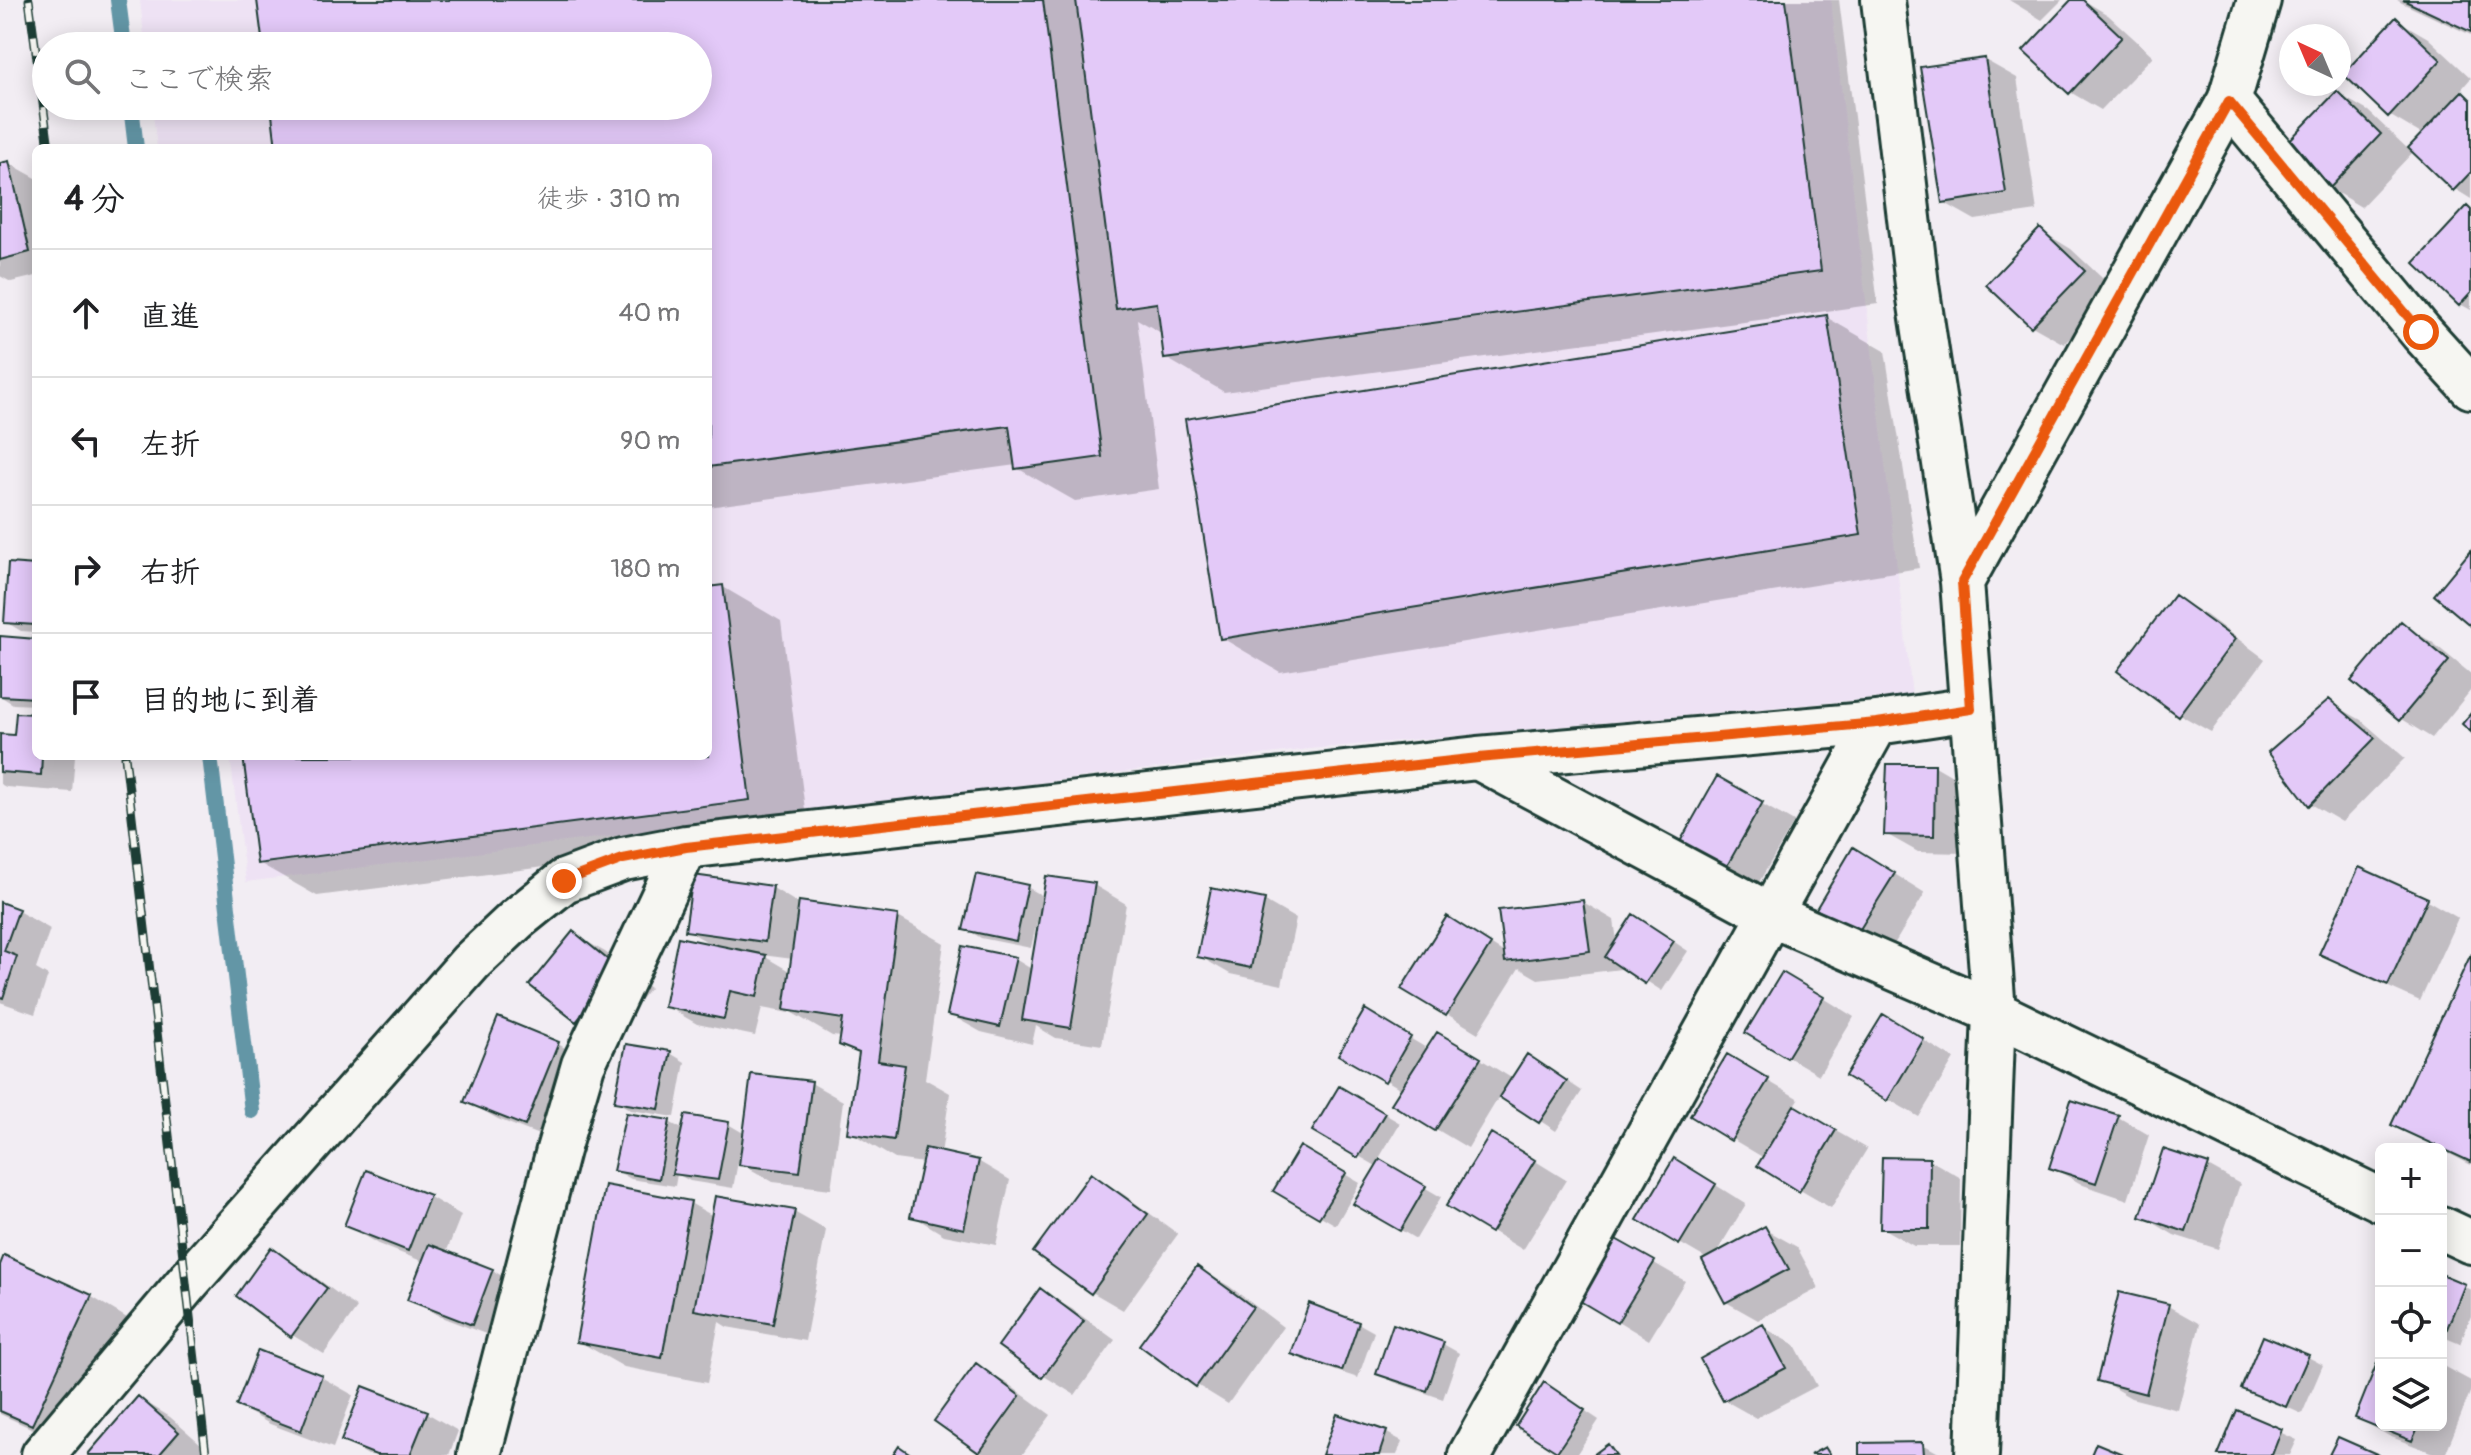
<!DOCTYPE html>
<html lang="ja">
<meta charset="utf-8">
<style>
body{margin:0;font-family:Pangolin,"Klee One",sans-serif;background:#f2f2f2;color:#202124}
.controls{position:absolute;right:24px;bottom:24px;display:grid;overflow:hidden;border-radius:12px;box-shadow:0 4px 20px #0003}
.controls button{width:72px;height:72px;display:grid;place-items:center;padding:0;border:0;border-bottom:2px solid #e0e0e0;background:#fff;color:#202124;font:40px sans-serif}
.compass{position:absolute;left:2279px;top:24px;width:72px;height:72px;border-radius:50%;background:#fff;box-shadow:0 4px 20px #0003;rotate:316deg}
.stop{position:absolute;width:24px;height:24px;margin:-18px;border:6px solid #ea580c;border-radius:50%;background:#fff}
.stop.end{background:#ea580c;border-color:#fff;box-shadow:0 2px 8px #0008}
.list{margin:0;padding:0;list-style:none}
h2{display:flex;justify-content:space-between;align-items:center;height:104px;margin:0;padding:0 32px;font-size:34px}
h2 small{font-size:26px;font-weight:400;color:#757577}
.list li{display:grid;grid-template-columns:52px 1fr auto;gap:24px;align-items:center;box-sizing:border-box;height:128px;padding:0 32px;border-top:2px solid #e0e0e0}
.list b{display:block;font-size:30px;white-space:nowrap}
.list em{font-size:26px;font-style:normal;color:#757577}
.icon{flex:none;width:44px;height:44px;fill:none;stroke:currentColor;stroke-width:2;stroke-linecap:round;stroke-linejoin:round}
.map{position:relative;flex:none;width:2471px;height:1455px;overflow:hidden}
.search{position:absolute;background:#fff;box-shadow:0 4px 20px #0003;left:32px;top:32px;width:680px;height:88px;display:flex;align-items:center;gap:20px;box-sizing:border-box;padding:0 28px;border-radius:44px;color:#757577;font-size:30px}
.panel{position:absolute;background:#fff;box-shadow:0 4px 20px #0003;left:32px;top:144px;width:680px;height:616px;border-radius:12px}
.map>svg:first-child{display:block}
.built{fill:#eee2f4}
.shadow{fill:#0003;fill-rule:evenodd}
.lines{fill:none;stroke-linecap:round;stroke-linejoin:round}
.stream{stroke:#6396a6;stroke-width:16}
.building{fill:#e3c9f8;stroke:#1f3d34;stroke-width:2}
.minor-casing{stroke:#1f3d34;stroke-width:48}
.minor{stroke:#f6f6f2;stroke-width:42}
.rail-casing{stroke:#1f3d34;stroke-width:9}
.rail{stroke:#f6f6f2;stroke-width:6;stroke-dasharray:18;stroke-linecap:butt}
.route{stroke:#ea580c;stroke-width:10}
</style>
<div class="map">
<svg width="2471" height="1455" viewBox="0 0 2471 1455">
<rect width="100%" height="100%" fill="#f2edf3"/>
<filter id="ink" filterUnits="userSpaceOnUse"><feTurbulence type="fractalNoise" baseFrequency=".0125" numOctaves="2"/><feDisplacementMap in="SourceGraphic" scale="16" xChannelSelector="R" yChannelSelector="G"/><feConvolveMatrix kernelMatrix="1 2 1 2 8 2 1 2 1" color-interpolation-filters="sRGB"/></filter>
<g filter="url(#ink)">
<path class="built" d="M140,0H1831L1912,695L1309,749L246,882L230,756H708V148H157L152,106H698V46H145Z"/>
<path class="shadow" d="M259,0H1839L1878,304L1224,392L1166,358L1163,334L1137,319L1159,489L1075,501L1017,468L1016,465L708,507V148H278L273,106H698V46H265Z
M2009,0H2062L2042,20Z
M2073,0H2083L2108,15L2153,56L2101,110L2070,92Z
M2397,0H2471V35L2402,3Z
M2397,20L2428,38L2471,78L2459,92L2471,99V199L2455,189L2414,151L2361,207L2329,188L2337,93L2368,111L2409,150L2423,135L2389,115Z
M1985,60L2017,78L2037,211L1975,220L1943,202Z
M9,163L36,178V276L11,282L0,276V165Z
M2471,211V310L2460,304Z
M2040,230L2071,249L2115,290L2064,344L2032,326L1989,284Z
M1826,317L1885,351L1919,568L1280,672L1222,638Z
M36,567V632L21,631L6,622Z
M723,587L781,621L808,833L317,896L259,863L245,756H708V589Z
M2174,597L2206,615L2265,659L2211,732L2179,714Z
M2401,624L2432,642L2471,674V690L2432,738L2401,719L2354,681Z
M36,641V705L13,704L0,696V652Z
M2329,702L2361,720L2405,758L2342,822L2311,804Z
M36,716V756H75L72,792L6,787L0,784V736L16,737Z
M1935,766L1966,784L1965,853L1918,852L1886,834Z
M1718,779L1794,822L1755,889L1680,846Z
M1885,868L1925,893L1890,951L1819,908Z
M1094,885L1126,904L1102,1045L1056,1038L1036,1026L1032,1044L981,1032L949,1014L1015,959L1033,970L1041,918L1038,917L1031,948L981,938L966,929L1027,887L1045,897Z
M773,888L799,904L898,917L944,943L925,1079L950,1093L941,1154L978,1161L1010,1180L996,1245L944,1235L913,1216L924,1163L895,1159L850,1132L861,1055L842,1044V1037L832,1036L789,1011V1013L762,1008L755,1036L697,1024L666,1006L714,946L687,930ZM762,955L793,959L791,972Z
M2427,900L2458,918L2420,1001L2353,971L2322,953Z
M1265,901L1296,919L1282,985L1230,974L1199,956Z
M1583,902L1614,920L1617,941L1649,925L1688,951L1662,991L1620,964L1621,969L1538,979L1519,968L1478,1033L1404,988L1479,937L1506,954Z
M0,904L18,911L50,929L36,969L48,976L35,1014L0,1002Z
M573,934L605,952L650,988L608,1039L577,1021Z
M2471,959V1165L2393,1124Z
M1814,992L1854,1017L1819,1075L1747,1033Z
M1366,1012L1428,1049L1469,1052L1513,1079L1543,1065L1582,1091L1556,1131L1500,1095L1468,1148L1394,1104L1403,1090L1341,1054Z
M499,1020L558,1044L590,1062L557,1142L498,1119L466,1101Z
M1915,1035L1954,1059L1919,1117L1848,1076Z
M670,1053L685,1062L675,1117L631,1110L616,1101Z
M1727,1057L1799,1099L1794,1107L1867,1149L1831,1208L1800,1190L1764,1158L1692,1115Z
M811,1083L843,1101L831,1189L773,1182L738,1162L733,1188L690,1181L677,1174L675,1186L631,1179L615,1170L669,1122L684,1130L728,1124L745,1134Z
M1340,1088L1400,1123L1378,1160L1441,1197L1416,1239L1356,1204L1378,1167L1315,1131Z
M2118,1117L2149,1135L2128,1200L2083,1185L2051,1167Z
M1300,1148L1360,1183L1336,1225L1276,1190Z
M1524,1154L1566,1180L1523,1250L1449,1205Z
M1930,1160L1961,1178L1960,1246H1914L1882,1228Z
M2208,1166L2240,1184L2218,1249L2174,1235L2142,1216Z
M367,1173L430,1197L461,1215L446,1253L492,1270L524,1289L504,1341L441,1317L409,1299L424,1262L378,1244L347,1226Z
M1092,1175L1123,1194L1178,1234L1123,1310L1092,1292Z
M1706,1179L1746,1204L1715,1255L1765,1229L1797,1247L1819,1288L1758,1320L1726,1302L1707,1259L1640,1220Z
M690,1203L713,1216L794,1212L826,1230L805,1341L727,1327L719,1322L707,1383L624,1367L578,1341Z
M1613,1239L1685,1281L1649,1340L1578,1297Z
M271,1250L303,1268L357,1308L324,1354L292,1335L238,1296Z
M5,1258L92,1297L137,1324L79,1450L0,1414V1270Z
M1197,1268L1229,1286L1283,1327L1228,1404L1197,1385Z
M2441,1276L2471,1290V1316L2460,1344L2441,1336Z
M1040,1291L1072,1309L1115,1340L1075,1395L1044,1376L1001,1345Z
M2168,1306L2200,1324L2178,1410L2131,1398L2100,1380Z
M1358,1323L1374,1332L1358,1378L1309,1362L1294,1353Z
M1763,1327L1795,1345L1817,1386L1756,1418L1724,1400Z
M1443,1344L1459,1353L1443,1399L1394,1382L1378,1373Z
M259,1353L321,1377L353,1395L333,1448L270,1424L238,1406Z
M2308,1357L2323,1365L2302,1414L2244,1388Z
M2381,1359V1425H2441V1365L2471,1381V1390L2445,1455H2438L2389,1436L2358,1418Z
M977,1366L1008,1384L1051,1415L1022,1455H986L980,1452Z
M1560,1394L1599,1420L1576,1455H1566L1558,1450Z
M139,1398L170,1417L209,1451L206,1455H92Z
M427,1413L458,1431L449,1455H368L343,1440Z
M2238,1413L2297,1440L2290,1455H2220Z
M1338,1416L1387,1433L1402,1441L1397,1455H1325Z
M1923,1444L1942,1455H1861Z"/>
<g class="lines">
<path class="stream" d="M118,0L124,46
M131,106L136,148
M210,756L252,1111"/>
</g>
<path class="building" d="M257,0H1043L1102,457L1015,469L1009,426L708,467V148H276L271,106H698V46H263Z
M1076,0H1786L1821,271L1164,359L1157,303L1116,309Z
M2071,0H2083L2122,37L2069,94L2023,51Z
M2403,0H2471V32Z
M2396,17L2441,60L2388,117L2343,74Z
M1985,58L2006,193L1942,203L1920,67Z
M2337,91L2381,134L2328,190L2283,147Z
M2462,91L2471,100V172L2453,191L2408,148Z
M9,161L30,252L0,260V163Z
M2467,206L2471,210V293L2459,306L2414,263Z
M2040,228L2085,271L2031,327L1986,285Z
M1827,315L1861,535L1220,639L1185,419Z
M2471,550V626L2434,595Z
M8,563L36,565V625L4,623Z
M723,585L750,800L257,864L243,756H708V587Z
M2174,595L2235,639L2178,716L2117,671Z
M2401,621L2449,661L2399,721L2351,681Z
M0,636L36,639V698L0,696Z
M2329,699L2375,738L2309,806L2268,752Z
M16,713L36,714V756H42L41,775L0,772V734L14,735Z
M2471,713V732L2462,724Z
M1887,764H1935L1934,836L1884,835Z
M1717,776L1763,802L1723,873L1677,847Z
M1853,847L1895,873L1857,934L1816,909Z
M2359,867L2428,898L2388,985L2319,954Z
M976,874L1028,885L1016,941L963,930Z
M693,875L773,886L765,942L685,931Z
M1046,876L1095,883L1071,1028L1022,1020Z
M1211,888L1265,899L1251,968L1197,957Z
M1583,900L1590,951L1505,962L1498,910Z
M799,901L898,915L878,1061L905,1065L894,1140L847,1133L859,1053L839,1045L843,1019L784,1010Z
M0,902L19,909L4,951L17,956L3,998L0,997Z
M1633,914L1674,941L1645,984L1605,957Z
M1447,916L1491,944L1446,1016L1401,989Z
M573,931L619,969L576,1022L529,985Z
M678,937L766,955L757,997L730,991L724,1019L664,1007Z
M962,946L1016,957L1000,1027L947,1015Z
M2471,954V1162L2391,1125Z
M1782,972L1824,997L1787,1058L1745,1033Z
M1365,1009L1411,1037L1385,1082L1338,1055Z
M1883,1014L1924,1039L1887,1101L1845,1076Z
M498,1017L559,1042L525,1126L464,1102Z
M1437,1032L1481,1058L1435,1131L1391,1104Z
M626,1044L671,1051L659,1109L614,1102Z
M1527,1054L1567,1081L1539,1123L1499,1097Z
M1727,1054L1769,1079L1731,1141L1690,1116Z
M751,1074L812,1081L800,1172L739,1165Z
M1339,1086L1385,1113L1358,1158L1312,1131Z
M2071,1100L2119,1115L2096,1183L2049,1168Z
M1794,1105L1836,1130L1799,1192L1757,1166Z
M626,1113L670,1120L659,1179L613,1171Z
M685,1115L729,1122L718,1180L672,1174Z
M1491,1133L1535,1160L1491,1233L1446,1206Z
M1300,1146L1346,1173L1319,1218L1273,1191Z
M925,1148L979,1160L964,1229L910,1217Z
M2163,1149L2209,1164L2186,1232L2140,1217Z
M1882,1157L1930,1158L1929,1229H1880Z
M1674,1158L1716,1184L1679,1245L1637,1220Z
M1380,1159L1426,1186L1400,1231L1353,1204Z
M366,1170L430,1195L408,1251L344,1226Z
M1091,1173L1148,1214L1091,1294L1033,1252Z
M605,1185L691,1201L662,1358L576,1342Z
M715,1196L795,1210L773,1324L694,1310Z
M1765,1226L1789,1269L1725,1303L1702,1260Z
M1612,1237L1655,1261L1617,1323L1575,1298Z
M429,1244L493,1269L472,1325L407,1300Z
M271,1247L327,1288L291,1337L236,1296Z
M4,1255L92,1295L32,1425L0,1411V1265Z
M1197,1266L1253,1307L1196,1387L1139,1345Z
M2441,1274L2465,1284L2444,1336L2441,1335Z
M1040,1288L1084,1321L1042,1378L998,1346Z
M2119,1292L2169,1304L2146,1394L2097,1381Z
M1309,1303L1359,1322L1342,1371L1291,1354Z
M1393,1324L1444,1342L1427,1391L1376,1374Z
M1763,1324L1786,1368L1723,1401L1700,1359Z
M2263,1336L2309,1355L2286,1407L2241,1389Z
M258,1350L322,1375L301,1431L236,1406Z
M2381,1353V1425H2419L2412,1441L2355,1418Z
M976,1363L1020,1396L979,1453L934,1421Z
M1544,1382L1585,1410L1557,1452L1516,1426Z
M363,1386L428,1411L410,1455H376L341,1441Z
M138,1396L179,1432L159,1455H89L88,1454Z
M2237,1410L2282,1429L2272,1455H2218Z
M1337,1414L1387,1431L1379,1455H1322Z
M2338,1437L2379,1455H2329Z
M1923,1442L1924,1455H1859V1443Z
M2096,1443L2125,1455H2091Z
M1608,1444L1616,1455H1593Z
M899,1446L912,1455H893Z
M1825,1447L1830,1455H1810Z"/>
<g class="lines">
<defs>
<path id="minor" d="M1883,0L1917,285L1962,582L1994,1012L1977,1455
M2229,101L2421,332L2471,387
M1962,582L2229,101L2259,0
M1478,758L1877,723
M2441,1228L2471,1242
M43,1455L187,1283L471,962L517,919L564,881L623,859L686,847L1478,758L1769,914L1994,1012L2381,1200
M479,1455L558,1150L583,1065L686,847
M1470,1455L1877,723L1971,709"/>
</defs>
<use href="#minor" class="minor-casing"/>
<use href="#minor" class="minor"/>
<defs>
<path id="rail" d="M29,0L49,148
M125,756L206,1455"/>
</defs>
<use href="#rail" class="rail-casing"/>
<use href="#rail" class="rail"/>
</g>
</g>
<g class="lines" filter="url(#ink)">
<path class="route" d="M564,881L623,859L686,847L1478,758L1877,723L1971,709L1962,582L2229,101L2421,332"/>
</g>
</svg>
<div class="controls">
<button>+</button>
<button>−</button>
<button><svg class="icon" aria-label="locate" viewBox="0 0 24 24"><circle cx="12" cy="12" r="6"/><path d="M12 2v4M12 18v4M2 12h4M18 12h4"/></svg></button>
<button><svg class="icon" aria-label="layers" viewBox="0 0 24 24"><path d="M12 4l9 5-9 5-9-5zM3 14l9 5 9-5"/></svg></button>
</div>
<svg class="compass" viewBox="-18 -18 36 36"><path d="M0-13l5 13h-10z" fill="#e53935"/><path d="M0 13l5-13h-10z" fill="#757577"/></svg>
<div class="stop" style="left:2421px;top:332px"></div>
<div class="stop end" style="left:564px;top:881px"></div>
<div class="search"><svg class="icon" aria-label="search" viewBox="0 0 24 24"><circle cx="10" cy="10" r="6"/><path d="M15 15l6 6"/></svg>ここで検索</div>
<section class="panel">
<h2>4 分<small>徒歩 · 310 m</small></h2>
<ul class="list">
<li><svg class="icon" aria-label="ahead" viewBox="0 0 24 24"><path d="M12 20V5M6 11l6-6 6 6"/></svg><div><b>直進</b></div><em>40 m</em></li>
<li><svg class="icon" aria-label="left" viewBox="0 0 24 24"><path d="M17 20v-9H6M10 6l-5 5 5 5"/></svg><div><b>左折</b></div><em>90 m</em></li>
<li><svg class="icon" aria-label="right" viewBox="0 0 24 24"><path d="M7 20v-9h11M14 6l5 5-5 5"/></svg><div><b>右折</b></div><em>180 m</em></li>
<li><svg class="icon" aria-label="arrive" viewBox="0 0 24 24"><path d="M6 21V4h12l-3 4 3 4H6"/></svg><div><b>目的地に到着</b></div></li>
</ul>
</section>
</div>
